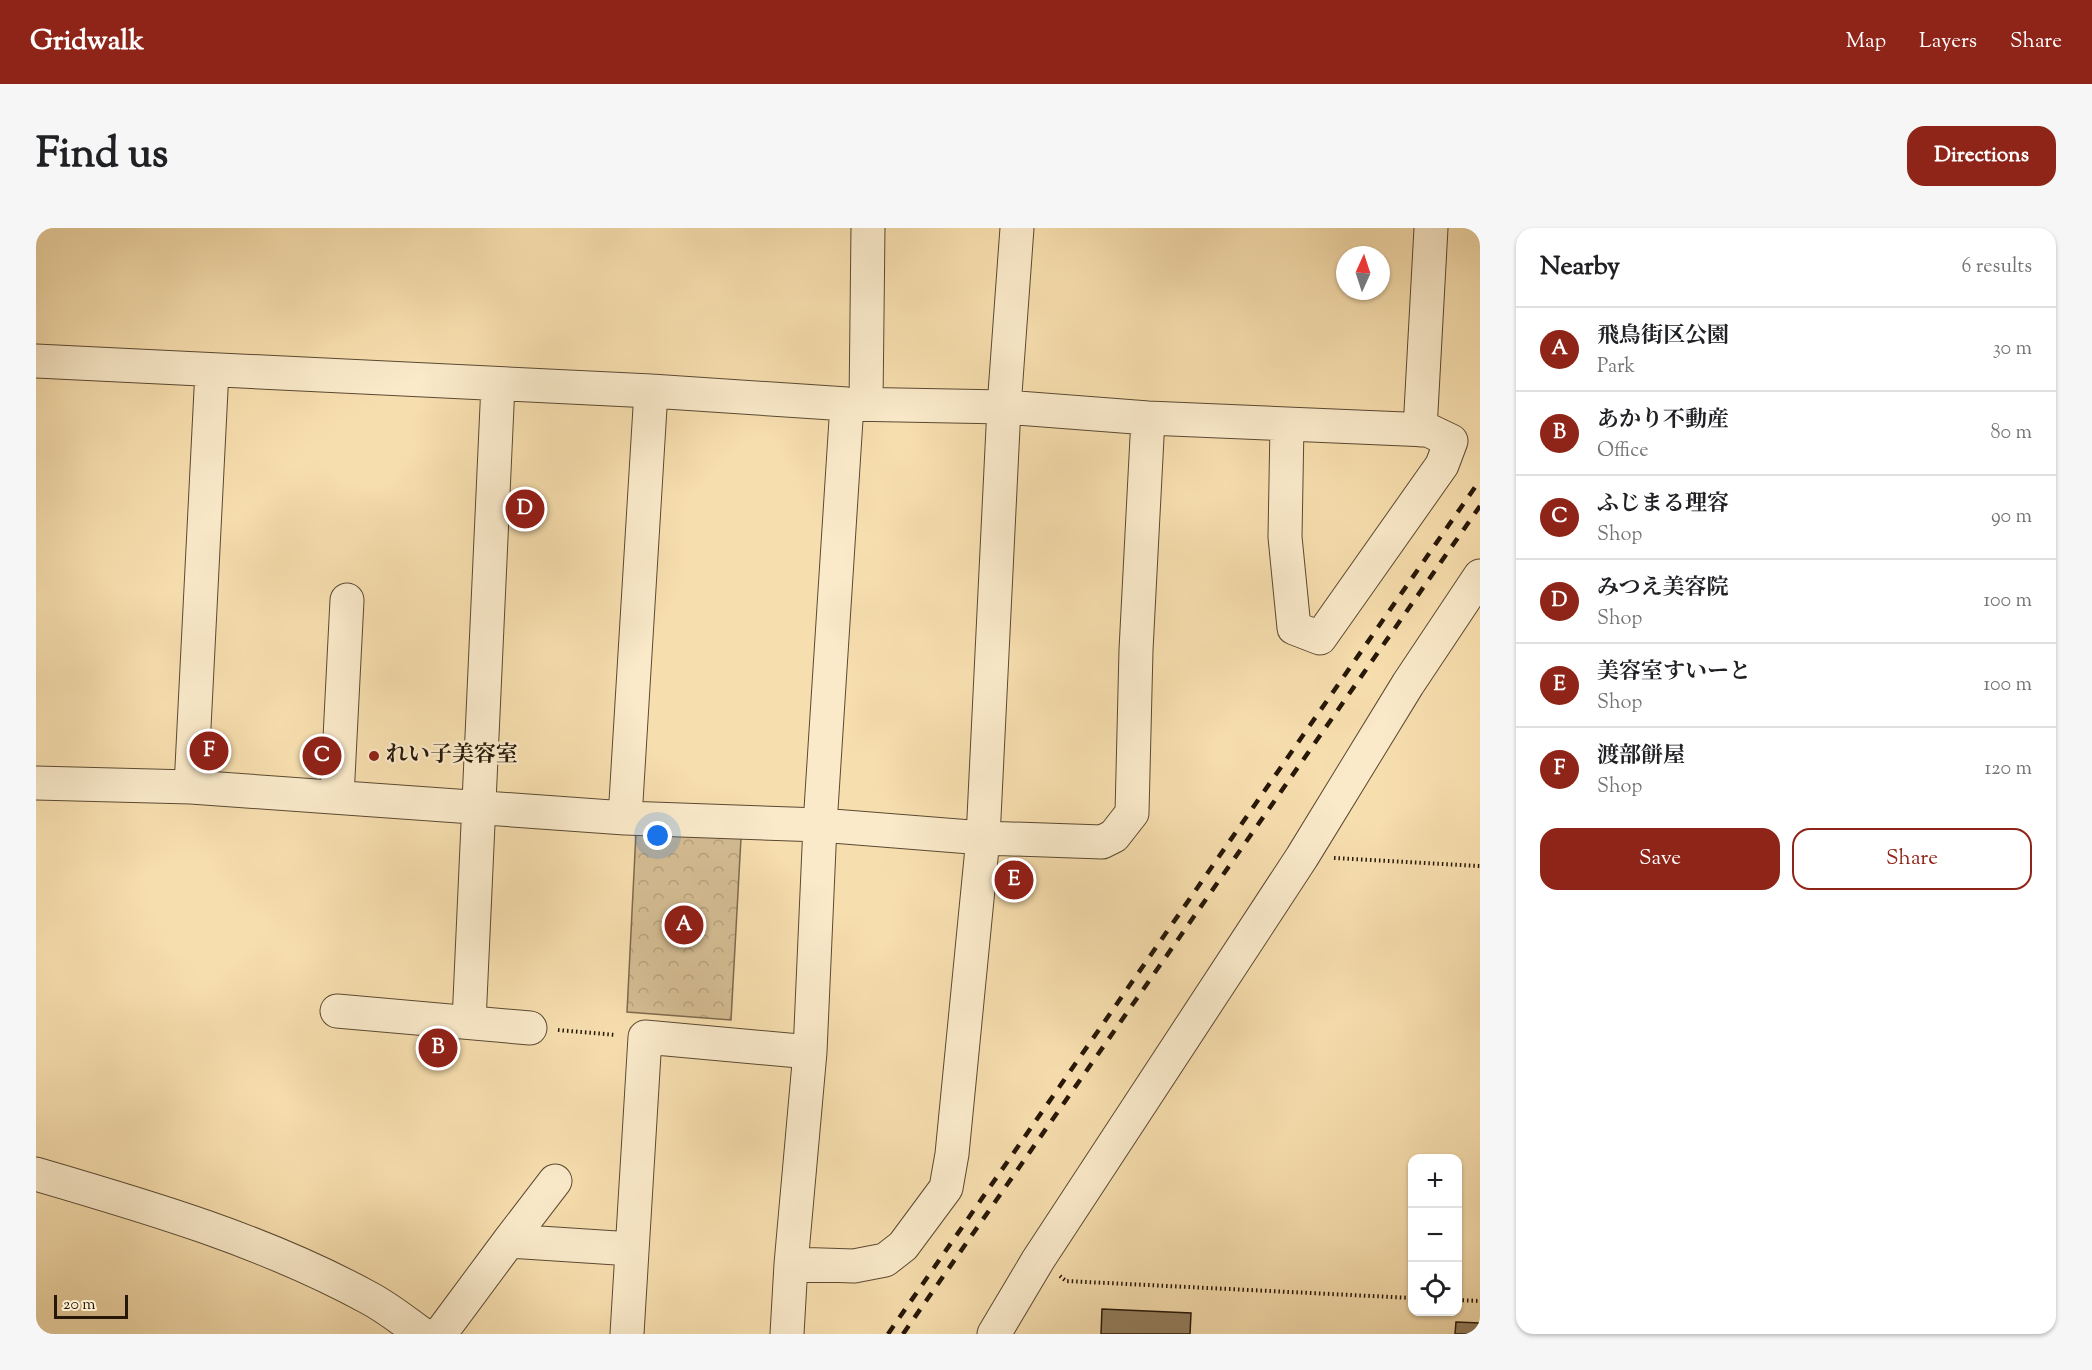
<!DOCTYPE html>
<meta charset="utf-8">
<style>
body{margin:0;font-family:"Sorts Mill Goudy","Noto Serif JP",serif;background:#f6f6f6;color:#202124}
.controls{position:absolute;right:18px;bottom:18px;display:grid;overflow:hidden;border-radius:12px;box-shadow:0 2px 4px #0004}
.controls button{width:54px;height:54px;display:grid;place-items:center;padding:0;border:0;border-bottom:2px solid #e0e0e0;background:#fff;color:#202124;font:30px sans-serif}
.compass{position:absolute;left:1300px;top:18px;width:54px;height:54px;border-radius:50%;background:#fff;box-shadow:0 2px 4px #0004;rotate:3deg}
.scale{position:absolute;left:18px;bottom:15px;width:74px;box-sizing:border-box;padding-left:6px;border:3px solid #271708;border-top:0;font-size:16px;line-height:21px;white-space:nowrap;color:#271708;-webkit-text-stroke:4px #faeaca;paint-order:stroke}
.you{position:absolute;left:622px;top:608px;width:21px;height:21px;margin:-15px;border:4px solid #fff;border-radius:50%;background:#1a73e8;box-shadow:0 0 0 9px #1a73e833}
.badge{display:grid;place-items:center;width:39px;height:39px;border-radius:50%;background:#8f2418;color:#fff;font-size:20px;font-weight:700}
.pin{position:absolute;translate:-50% -50%;border:3px solid #fff;box-shadow:0 2px 6px #0006}
.list{margin:0;padding:0;list-style:none}
h2{display:flex;justify-content:space-between;align-items:center;height:78px;margin:0;padding:0 24px;font-size:26px}
h2 small{font-size:20px;font-weight:400;color:#757577}
.list li{display:grid;grid-template-columns:39px 1fr auto;gap:18px;align-items:center;box-sizing:border-box;height:84px;padding:0 24px;border-top:2px solid #e0e0e0}
.list b{display:block;font-size:22px;white-space:nowrap}
.list p{margin:0;font-size:20px;white-space:nowrap;color:#757577}
.list em{font-size:20px;font-style:normal;color:#757577}
.actions{display:flex;gap:12px;padding:18px 24px}
.actions a{flex:1;padding:14px 0;border:2px solid #8f2418;border-radius:18px;text-align:center;font-size:21px;color:#8f2418}
.actions .main{background:#8f2418;color:#fff}
.icon{flex:none;width:33px;height:33px;fill:none;stroke:currentColor;stroke-width:2;stroke-linecap:round;stroke-linejoin:round}
.map{position:relative;flex:none;width:1444px;height:1106px;overflow:hidden;border-radius:18px}
header{display:flex;align-items:center;gap:36px;box-sizing:border-box;height:84px;padding:0 30px;background:#8f2418;color:#fff}
header strong{font-size:28px}
nav{display:flex;gap:33px;margin-inline-start:auto;font-size:21px}
.intro{display:flex;align-items:center;justify-content:space-between;box-sizing:border-box;height:144px;padding:0 36px}
h1{margin:0;font-size:42px}
.button{padding:15px 27px;border-radius:18px;background:#8f2418;color:#fff;font-size:21px;font-weight:700}
main{display:flex;gap:36px;padding:0 36px}
aside{flex:1;background:#fff;border-radius:18px;box-shadow:0 2px 4px #0004}
.map>svg:first-child{display:block}
.park{fill:url(#park-crowns);stroke:#7e6a4d;stroke-width:1.5}
.building{fill:#937e5e;stroke:#271708;stroke-width:1.5}
.lines{fill:none;stroke-linecap:round;stroke-linejoin:round}
.minor-casing{stroke:#5b4932;stroke-width:35}
.path{stroke:#271708;stroke-width:4;stroke-dasharray:1.5 3;stroke-linecap:butt}
.minor{stroke:#faeaca;stroke-width:33}
.rail{stroke:#271708;stroke-width:4.5;stroke-dasharray:10 10;stroke-linecap:butt}
.poi-dot{fill:#8f2418;stroke:#faeaca;stroke-width:2}
.labels{text-anchor:middle;dominant-baseline:central;stroke-width:4.5;stroke-linejoin:round;paint-order:stroke}
.poi-label{font-size:22px;font-weight:bold;fill:#271708;stroke:#faeaca;text-anchor:start}
</style>
<header>
<strong>Gridwalk</strong>
<nav><a>Map</a><a>Layers</a><a>Share</a></nav>
</header>
<div class="intro"><h1>Find us</h1><a class="button">Directions</a></div>
<main>
<div class="map">
<svg width="1444" height="1106" viewBox="0 0 1444 1106">
<defs>
<pattern id="park-crowns" width="20" height="18" patternUnits="userSpaceOnUse" patternTransform="scale(1.5)"><rect width="20" height="18" fill="#d4bc92"/><path d="M2 6a3 3 0 1 1 6 0M12 15a3 3 0 1 1 6 0" fill="none" stroke="#b6a17c"/></pattern>
</defs>
<rect width="100%" height="100%" fill="#f7deae"/>
<filter id="stains"><feTurbulence type="fractalNoise" baseFrequency=".00333" numOctaves="4"/><feColorMatrix values="0 0 0 0 .2 0 0 0 0 .09 0 0 0 0 .02 0 0 0 .5 -.17"/></filter>
<radialGradient id="worn" r=".72"><stop offset=".6" stop-color="#630" stop-opacity="0"/><stop offset="1" stop-color="#630" stop-opacity=".3"/></radialGradient>
<path class="park" d="M600,604L705,610L695,792L591,784Z"/>
<path class="building" d="M1066,1081L1155,1085L1154,1106H1065Z
M1420,1094L1444,1095V1106H1419Z"/>
<g class="lines">
<defs>
<path id="minor" d="M0,133L615,163L811,176L968,179L1112,190L1392,202L1415,213L1406,237L1284,410L1258,400L1249,309L1251,197
M830,176L832,0
M1384,202L1395,0
M0,555L155,559L589,590L784,597L947,610L1066,614L1078,608L1096,585L1100,422L1112,190
M155,559L176,142
M301,569L311,372
M589,590L615,163
M301,783L494,800
M433,794L462,156
M0,946C113,979 229,1013 333,1070C352,1080 369,1094 386,1106
M473,1013L519,953
M755,1036L818,1038L849,1032L867,1018L910,960L916,926L947,610L968,179L981,0
M404,1106L473,1013L596,1021
M591,1106L609,809L774,824
M751,1106L755,1036L774,824L784,597L811,176
M958,1106L1002,1032L1266,629L1372,456L1444,348"/>
</defs>
<use href="#minor" class="minor-casing"/>
<path class="path" d="M1298,630L1444,638
M522,802L580,807
M1024,1048L1030,1053L1376,1070
M1422,1072L1444,1073"/>
<use href="#minor" class="minor"/>
<path class="rail" d="M852,1106L1444,252
M867,1106L1444,278"/>
</g>
<circle class="poi-dot" cx="338" cy="528" r="6"/>
<g class="labels">
<g class="poi-label">
<text x="350" y="528">れい子美容室</text>
</g>
</g>
<rect width="100%" height="100%" filter="url(#stains)"/>
<rect width="100%" height="100%" fill="url(#worn)"/>
</svg>
<div class="controls">
<button>+</button>
<button>−</button>
<button><svg class="icon" aria-label="locate" viewBox="0 0 24 24"><circle cx="12" cy="12" r="6"/><path d="M12 2v4M12 18v4M2 12h4M18 12h4"/></svg></button>
</div>
<svg class="compass" viewBox="-18 -18 36 36"><path d="M0-13l5 13h-10z" fill="#e53935"/><path d="M0 13l5-13h-10z" fill="#757577"/></svg>
<div class="scale">20 m</div>
<div class="you"></div>
<div class="pin badge" style="left:648px;top:697px">A</div>
<div class="pin badge" style="left:402px;top:820px">B</div>
<div class="pin badge" style="left:286px;top:528px">C</div>
<div class="pin badge" style="left:489px;top:281px">D</div>
<div class="pin badge" style="left:978px;top:652px">E</div>
<div class="pin badge" style="left:173px;top:523px">F</div>
</div>
<aside>
<h2>Nearby<small>6 results</small></h2>
<ul class="list">
<li><span class="badge">A</span><div><b>飛鳥街区公園</b><p>Park</p></div><em>30 m</em></li>
<li><span class="badge">B</span><div><b>あかり不動産</b><p>Office</p></div><em>80 m</em></li>
<li><span class="badge">C</span><div><b>ふじまる理容</b><p>Shop</p></div><em>90 m</em></li>
<li><span class="badge">D</span><div><b>みつえ美容院</b><p>Shop</p></div><em>100 m</em></li>
<li><span class="badge">E</span><div><b>美容室すいーと</b><p>Shop</p></div><em>100 m</em></li>
<li><span class="badge">F</span><div><b>渡部餅屋</b><p>Shop</p></div><em>120 m</em></li>
</ul>
<div class="actions"><a class="main">Save</a><a>Share</a></div>
</aside>
</main>
